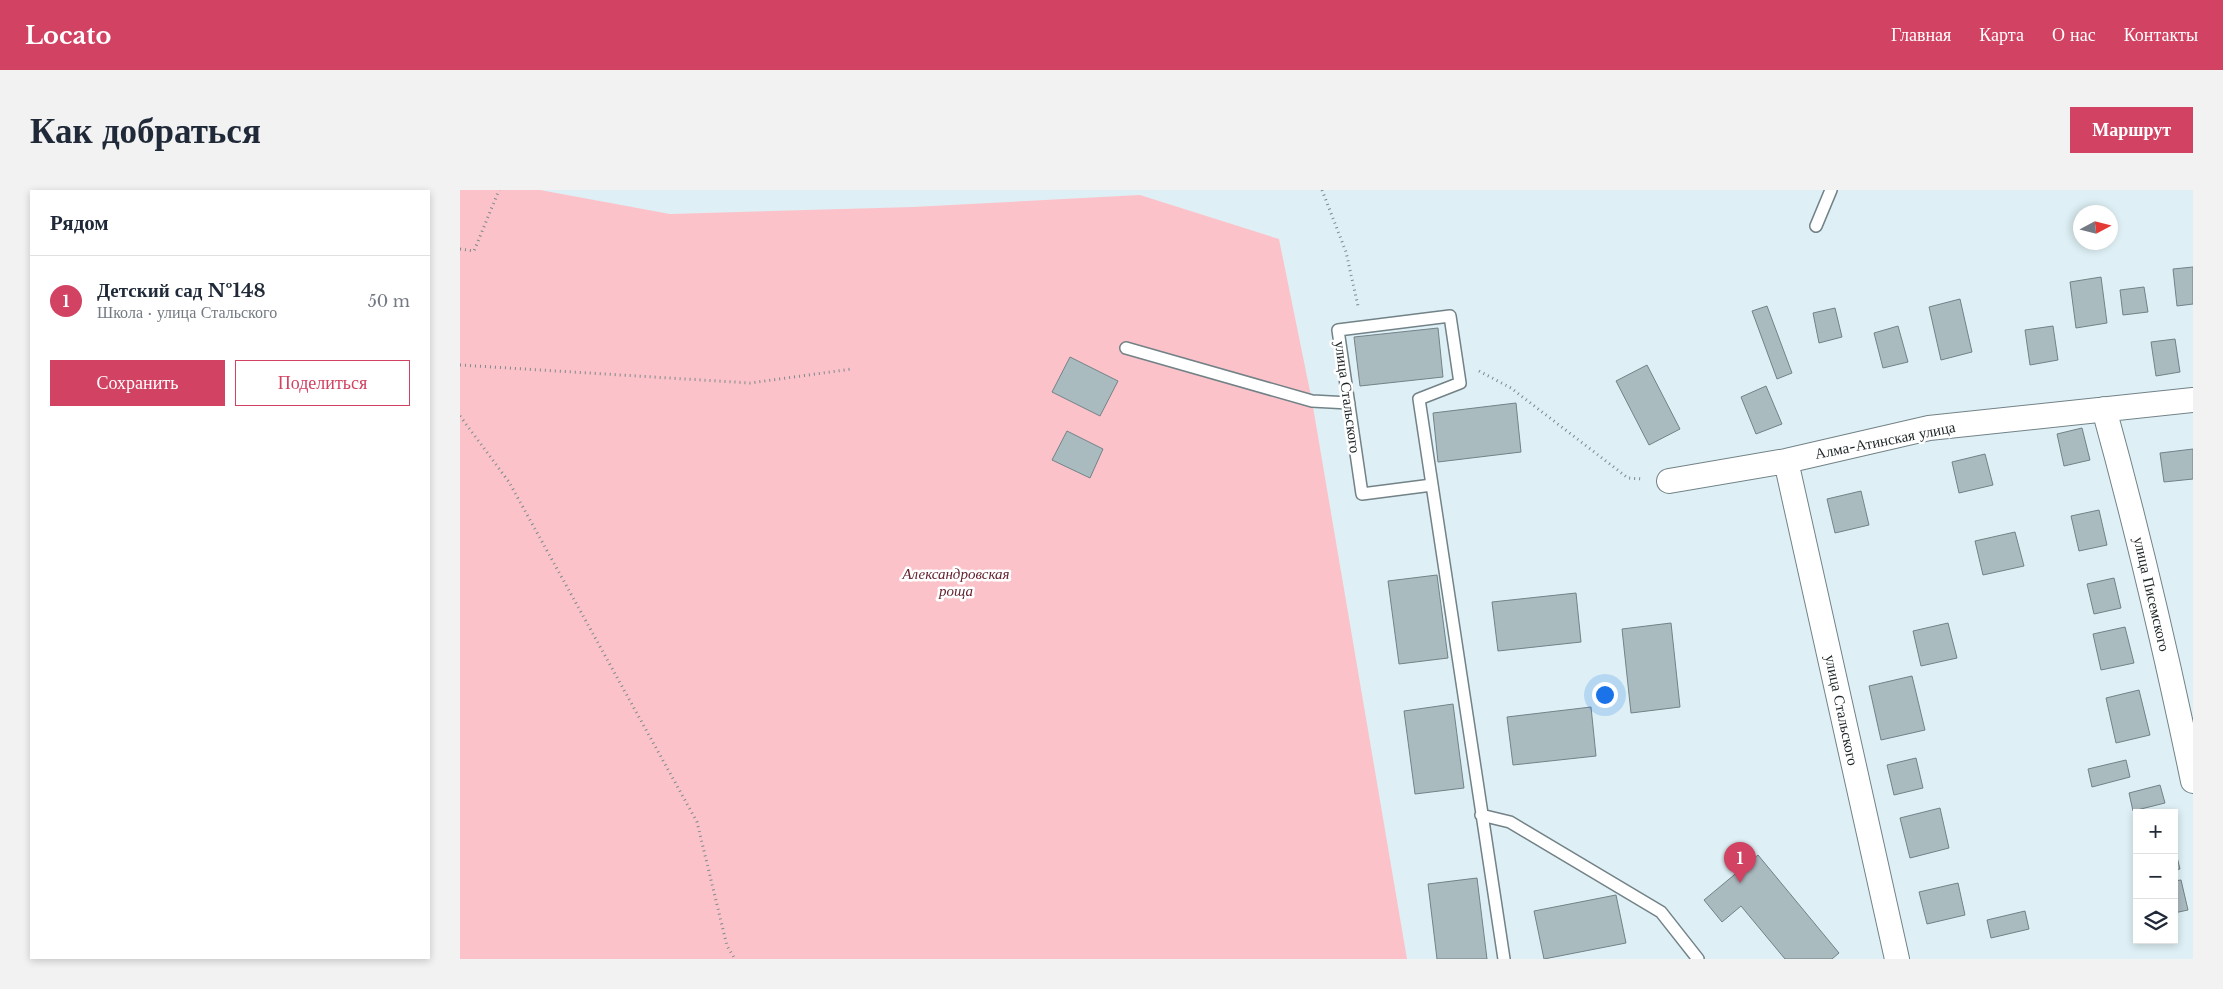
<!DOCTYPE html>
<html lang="ru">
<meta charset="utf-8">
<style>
body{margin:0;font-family:"Libre Baskerville",serif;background:#f2f2f3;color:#1f2937}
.controls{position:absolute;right:15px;bottom:15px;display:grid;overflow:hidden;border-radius:0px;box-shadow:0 2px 8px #0003}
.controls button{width:45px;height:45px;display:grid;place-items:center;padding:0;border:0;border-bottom:1px solid #e0e1e3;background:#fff;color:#1f2937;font:25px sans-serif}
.compass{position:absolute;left:1613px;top:15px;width:45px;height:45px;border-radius:50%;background:#fff;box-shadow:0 2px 8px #0003;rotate:83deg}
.you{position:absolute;left:1144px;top:504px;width:18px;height:18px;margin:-12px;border:4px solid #fff;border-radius:50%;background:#1a73e8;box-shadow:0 0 0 8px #1a73e833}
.badge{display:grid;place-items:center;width:32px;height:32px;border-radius:50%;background:#d24262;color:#fff;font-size:16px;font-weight:700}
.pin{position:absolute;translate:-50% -41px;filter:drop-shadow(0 1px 2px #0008)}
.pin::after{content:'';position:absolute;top:26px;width:18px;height:15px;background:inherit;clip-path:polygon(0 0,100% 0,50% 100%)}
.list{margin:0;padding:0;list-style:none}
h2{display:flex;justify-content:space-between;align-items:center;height:65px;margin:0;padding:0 20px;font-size:21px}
h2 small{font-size:16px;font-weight:400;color:#747a83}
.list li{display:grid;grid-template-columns:32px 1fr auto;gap:15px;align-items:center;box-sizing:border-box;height:90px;padding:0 20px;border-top:1px solid #e0e1e3}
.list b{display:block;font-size:19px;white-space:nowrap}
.list p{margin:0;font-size:16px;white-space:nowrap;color:#747a83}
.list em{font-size:16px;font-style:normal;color:#747a83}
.actions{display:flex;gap:10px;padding:15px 20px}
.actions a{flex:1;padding:11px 0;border:1px solid #d24262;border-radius:0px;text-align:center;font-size:18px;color:#d24262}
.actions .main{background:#d24262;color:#fff}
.icon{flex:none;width:28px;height:28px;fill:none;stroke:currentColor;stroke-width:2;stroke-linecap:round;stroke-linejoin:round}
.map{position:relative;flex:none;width:1733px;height:769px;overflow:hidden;border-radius:0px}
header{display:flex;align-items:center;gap:30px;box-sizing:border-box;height:70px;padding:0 25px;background:#d24262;color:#fff}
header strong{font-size:24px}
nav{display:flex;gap:28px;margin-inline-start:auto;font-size:18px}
.intro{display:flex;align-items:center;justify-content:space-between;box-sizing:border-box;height:120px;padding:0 30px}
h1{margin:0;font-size:35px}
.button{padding:12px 22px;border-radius:0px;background:#d24262;color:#fff;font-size:18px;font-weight:700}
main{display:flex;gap:30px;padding:0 30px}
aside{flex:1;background:#fff;border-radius:0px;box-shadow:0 2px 8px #0003}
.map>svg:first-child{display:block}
.green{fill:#fbc3c9}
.building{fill:#aabbc0;stroke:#728287}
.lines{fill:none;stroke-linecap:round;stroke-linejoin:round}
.service-casing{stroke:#728287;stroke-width:14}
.minor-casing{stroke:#728287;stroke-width:26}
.path{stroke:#7d898d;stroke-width:3;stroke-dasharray:1 4;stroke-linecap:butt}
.service{stroke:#fff;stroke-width:11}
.minor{stroke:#fff;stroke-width:24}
.labels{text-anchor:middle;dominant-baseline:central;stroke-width:5;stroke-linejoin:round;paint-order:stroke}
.street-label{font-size:15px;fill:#1d2426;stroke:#fff}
.park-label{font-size:15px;font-style:italic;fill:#652230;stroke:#fff}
</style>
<header>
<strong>Locato</strong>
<nav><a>Главная</a><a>Карта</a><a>О нас</a><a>Контакты</a></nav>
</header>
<div class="intro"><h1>Как добраться</h1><a class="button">Маршрут</a></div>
<main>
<aside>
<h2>Рядом<small></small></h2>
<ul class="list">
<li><span class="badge">1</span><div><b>Детский сад №148</b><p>Школа · улица Стальского</p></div><em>50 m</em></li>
</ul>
<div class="actions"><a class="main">Сохранить</a><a>Поделиться</a></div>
</aside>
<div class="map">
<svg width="1733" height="769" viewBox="0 0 1733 769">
<rect width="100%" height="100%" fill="#def0f5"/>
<path class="green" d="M0,0H80L210,24L453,17L680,5L819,49L852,211L947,769H0Z"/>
<path class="building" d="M1733,77V114L1717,116L1713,79Z
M1641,87L1647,133L1616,138L1610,92Z
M1684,97L1688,122L1663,125L1660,100Z
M1500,109L1512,162L1481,170L1469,117Z
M1307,116L1332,183L1317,189L1292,121Z
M1375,118L1382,147L1359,153L1353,123Z
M1438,136L1448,172L1423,178L1414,143Z
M1593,136L1598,170L1570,175L1565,140Z
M978,138L983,187L900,196L894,147Z
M1715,149L1720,182L1696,186L1691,152Z
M610,167L658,191L640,226L592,202Z
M1187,175L1220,239L1189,255L1156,191Z
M1306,196L1322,234L1296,244L1281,207Z
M1056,213L1061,262L978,272L973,223Z
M1622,238L1630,270L1604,276L1597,244Z
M607,241L643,259L630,288L592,270Z
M1733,259V289L1704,292L1700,263Z
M1525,264L1533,295L1499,303L1492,272Z
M1401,301L1409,335L1375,343L1367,309Z
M1639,320L1647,355L1619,361L1611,326Z
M1555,342L1564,376L1523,385L1515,351Z
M977,385L988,468L939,474L928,391Z
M1654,388L1661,418L1634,424L1627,394Z
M1116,403L1121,452L1038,461L1032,412Z
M1211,433L1220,517L1171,523L1162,439Z
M1488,433L1497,468L1461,476L1453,441Z
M1665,437L1674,473L1641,480L1633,444Z
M1452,486L1465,540L1421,550L1409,496Z
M1679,500L1690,545L1656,553L1646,508Z
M993,514L1004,598L955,604L944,521Z
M1131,517L1136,566L1053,575L1047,527Z
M1456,568L1463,598L1434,605L1427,575Z
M1666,570L1670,587L1632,597L1628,579Z
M1700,595L1705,613L1673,621L1669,603Z
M1480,618L1489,658L1450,668L1440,628Z
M1714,655L1720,679L1714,680Z
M1298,665L1379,763L1372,769H1325L1281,716L1262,732L1244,710Z
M1017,688L1027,769H977L968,694Z
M1721,690L1728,720L1714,723V691Z
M1498,693L1505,725L1467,734L1459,702Z
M1156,705L1166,753L1084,769L1074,721Z
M1565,721L1569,739L1531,748L1527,730Z"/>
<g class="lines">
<defs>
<path id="service" d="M1356,36L1371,0
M666,158L852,211L889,213
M972,295L902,304L878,140L990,126L1000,193L959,209L1044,769
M1021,625L1050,632L1201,722L1238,769"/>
<path id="minor" d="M1644,219C1678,342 1707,466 1733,591
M1326,271L1437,769
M1209,291L1326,271L1469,238L1733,210"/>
</defs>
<use href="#service" class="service-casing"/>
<use href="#minor" class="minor-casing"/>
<path class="path" d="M862,0L886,62L898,116
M0,59L14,61L39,0
M0,175L290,193L392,179
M1019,181L1051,198L1168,288L1183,289
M0,226L49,292L237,632L267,756L275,769"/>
<use href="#service" class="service"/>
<use href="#minor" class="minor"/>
</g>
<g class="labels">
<g class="street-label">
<text transform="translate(888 207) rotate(82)">улица Стальского</text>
<text transform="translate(1425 250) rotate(-11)">Алма-Атинская улица</text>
<text transform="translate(1692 404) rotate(77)">улица Писемского</text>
<text transform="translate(1382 520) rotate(78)">улица Стальского</text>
</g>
<g class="park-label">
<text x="496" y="383">Александровская<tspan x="496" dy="17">роща</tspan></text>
</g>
</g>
</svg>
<div class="controls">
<button>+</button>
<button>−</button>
<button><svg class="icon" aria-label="layers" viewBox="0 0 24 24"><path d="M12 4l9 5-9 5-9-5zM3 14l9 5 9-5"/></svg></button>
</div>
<svg class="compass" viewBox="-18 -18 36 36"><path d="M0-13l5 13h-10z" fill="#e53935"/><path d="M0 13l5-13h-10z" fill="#747a83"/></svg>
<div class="you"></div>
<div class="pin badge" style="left:1280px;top:693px">1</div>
</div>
</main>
